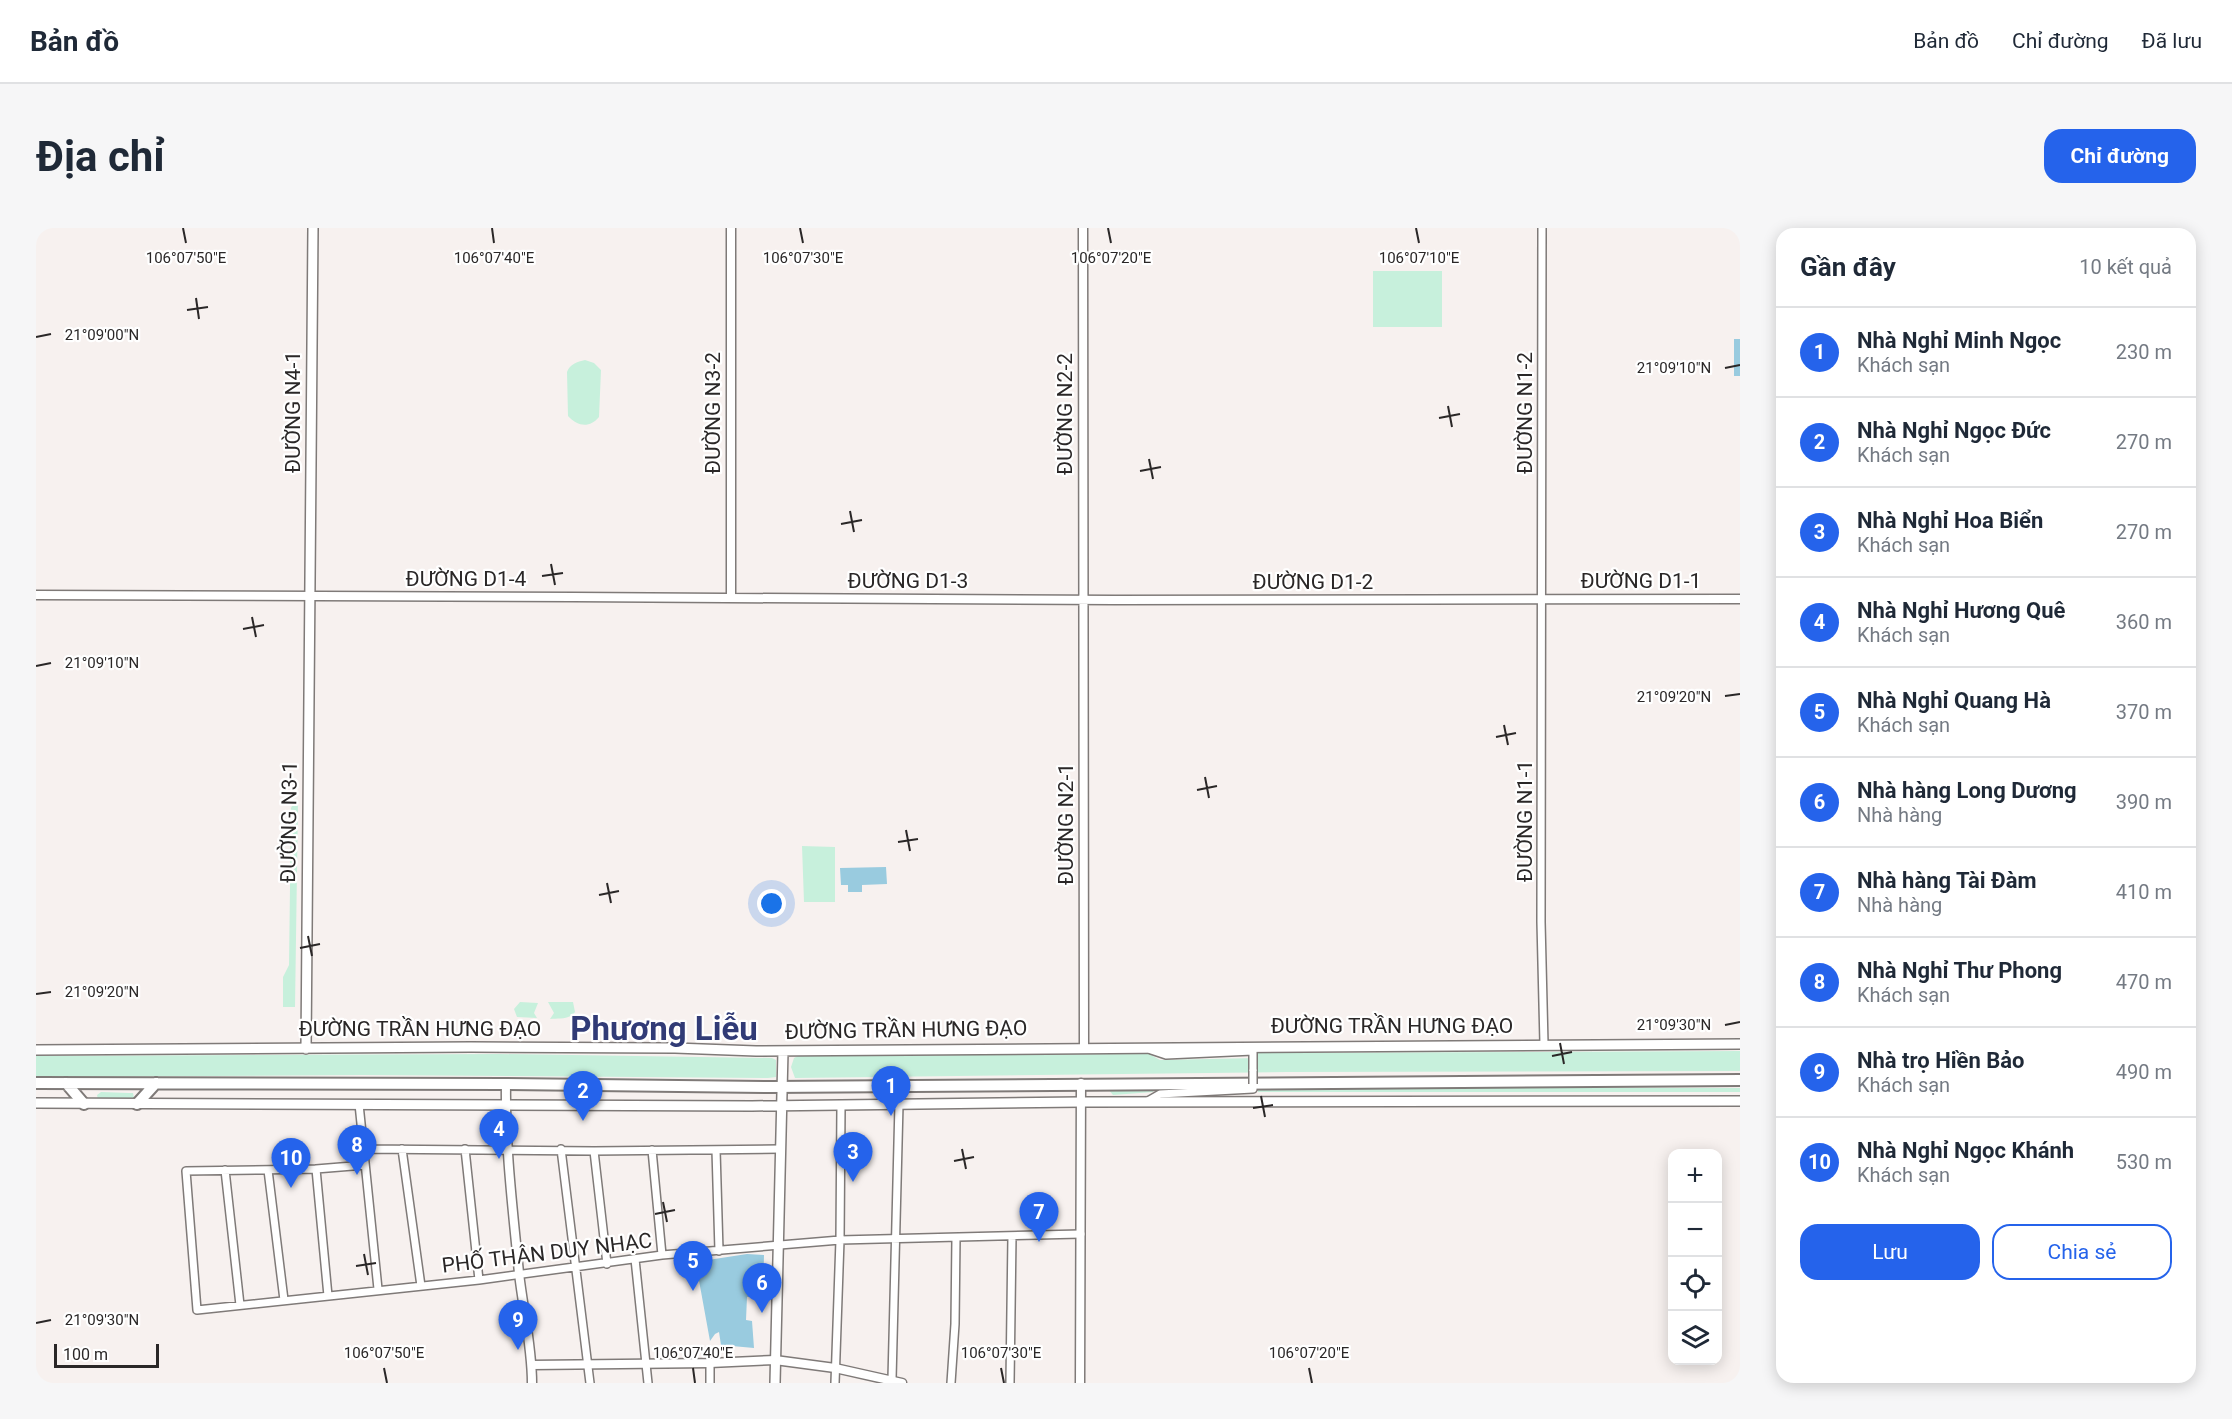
<!DOCTYPE html>
<html lang="vi">
<meta charset="utf-8">
<style>
body{margin:0;font-family:Roboto,sans-serif;background:#f6f6f7;color:#1f2937}
.controls{position:absolute;right:18px;bottom:18px;display:grid;overflow:hidden;border-radius:12px;box-shadow:0 3px 15px #0003}
.controls button{width:54px;height:54px;display:grid;place-items:center;padding:0;border:0;border-bottom:2px solid #e0e1e3;background:#fff;color:#1f2937;font:30px sans-serif}
.scale{position:absolute;left:18px;bottom:15px;width:105px;box-sizing:border-box;padding-left:6px;border:3px solid #2a2727;border-top:0;font-size:16px;line-height:21px;white-space:nowrap;color:#2a2727;-webkit-text-stroke:4px #fff;paint-order:stroke}
.you{position:absolute;left:736px;top:676px;width:21px;height:21px;margin:-15px;border:4px solid #fff;border-radius:50%;background:#1a73e8;box-shadow:0 0 0 9px #1a73e833}
.badge{display:grid;place-items:center;width:39px;height:39px;border-radius:50%;background:#2563eb;color:#fff;font-size:20px;font-weight:700}
.pin{position:absolute;translate:-50% -50px;filter:drop-shadow(0 2px 3px #0008)}
.pin::after{content:'';position:absolute;top:32px;width:21px;height:18px;background:inherit;clip-path:polygon(0 0,100% 0,50% 100%)}
.list{margin:0;padding:0;list-style:none}
h2{display:flex;justify-content:space-between;align-items:center;height:78px;margin:0;padding:0 24px;font-size:26px}
h2 small{font-size:20px;font-weight:400;color:#747a83}
.list li{display:grid;grid-template-columns:39px 1fr auto;gap:18px;align-items:center;box-sizing:border-box;height:90px;padding:0 24px;border-top:2px solid #e0e1e3}
.list b{display:block;font-size:22px;white-space:nowrap}
.list p{margin:0;font-size:20px;white-space:nowrap;color:#747a83}
.list em{font-size:20px;font-style:normal;color:#747a83}
.actions{display:flex;gap:12px;padding:18px 24px}
.actions a{flex:1;padding:14px 0;border:2px solid #2563eb;border-radius:18px;text-align:center;font-size:21px;color:#2563eb}
.actions .main{background:#2563eb;color:#fff}
.icon{flex:none;width:33px;height:33px;fill:none;stroke:currentColor;stroke-width:2;stroke-linecap:round;stroke-linejoin:round}
.map{position:relative;flex:none;width:1704px;height:1155px;overflow:hidden;border-radius:18px}
header{display:flex;align-items:center;gap:36px;box-sizing:border-box;height:84px;padding:0 30px;background:#fff;border-bottom:2px solid #e0e1e3}
header strong{font-size:28px}
nav{display:flex;gap:33px;margin-inline-start:auto;font-size:21px}
.intro{display:flex;align-items:center;justify-content:space-between;box-sizing:border-box;height:144px;padding:0 36px}
h1{margin:0;font-size:42px}
.button{padding:15px 27px;border-radius:18px;background:#2563eb;color:#fff;font-size:21px;font-weight:700}
main{display:flex;gap:36px;padding:0 36px}
aside{flex:1;background:#fff;border-radius:18px;box-shadow:0 3px 15px #0003}
.map>svg:first-child{display:block}
.green{fill:#c7f0dc}
.water{fill:#99cbdf}
.lines{fill:none;stroke-linecap:round;stroke-linejoin:round}
.minor-casing{stroke:#7f7a78;stroke-width:10}
.tertiary-casing{stroke:#7f7a78;stroke-width:11}
.secondary-casing{stroke:#7f7a78;stroke-width:12}
.trunk-casing{stroke:#7f7a78;stroke-width:14}
.minor{stroke:#fff;stroke-width:7}
.tertiary{stroke:#fff;stroke-width:8}
.secondary{stroke:#fff;stroke-width:9}
.trunk{stroke:#fff;stroke-width:10}
.minor-bridge-casing{stroke:#7f7a78;stroke-width:10;stroke-linecap:butt}
.minor-bridge{stroke:#fff;stroke-width:7}
.ticks{fill:none;stroke:#2a2727;stroke-width:2}
.labels{text-anchor:middle;dominant-baseline:central;stroke-width:4.5;stroke-linejoin:round;paint-order:stroke}
.street-label{font-size:21px;fill:#2a2727;stroke:#fff}
.town-label{font-size:33px;font-weight:bold;fill:#313b76;stroke:#fff}
.ticks-label{font-size:15px;text-anchor:middle;fill:#2a2727;stroke:#fff;stroke-width:4.5;stroke-linejoin:round;paint-order:stroke}
</style>
<header>
<strong>Bản đồ</strong>
<nav><a>Bản đồ</a><a>Chỉ đường</a><a>Đã lưu</a></nav>
</header>
<div class="intro"><h1>Địa chỉ</h1><a class="button">Chỉ đường</a></div>
<main>
<div class="map">
<svg width="1704" height="1155" viewBox="0 0 1704 1155">
<rect width="100%" height="100%" fill="#f7f1ef"/>
<path class="green" d="M1337,43H1406V99H1337Z
M549,132L558,135L565,142L563,189C554,200 542,199 532,188L531,144C534,136 541,134 549,132Z
M259,572L262,573L259,779H247V749L253,737L255,580Z
M766,618L799,619V674H768Z
M484,774L502,775L498,785L501,790L481,789L478,781Z
M512,774H537L539,784C533,792 523,790 514,791L518,785Z
M1704,823V843L1251,844L759,850L755,839L758,830L762,828L1113,826L1124,832L1221,830L1222,825Z
M464,826L736,830L740,832V849L732,850L326,847L0,849V828Z
M1222,859L1704,860V864H1222Z
M1072,861H1116L1117,864L1077,867Z
M65,864L93,865H97L98,870L97,873L62,872L61,867Z"/>
<path class="water" d="M1698,111H1704V148H1698Z
M850,639L851,656L826,657V664H812V657H805L804,640Z
M711,1026L728,1027L727,1066L717,1063V1068L711,1069L710,1092L716,1093L718,1120L685,1117L683,1104L679,1106L674,1113L660,1036L672,1032Z"/>
<g class="lines">
<defs>
<path id="minor" d="M1506,0L1505,694L1508,816
M1115,822L1130,827L1217,823V843
M1110,874L1124,866L1217,861V856
M323,876L342,1061
M327,921L558,923L744,921
M366,921L385,1058
M429,921L443,1052
M525,921L554,1155
M616,922L626,1027
M680,922L683,1023
M558,923L571,1036
M329,937L280,941L150,943L161,1082L443,1052L626,1027L804,1012L1045,1006
M280,941L292,1068
M189,942L204,1077
M232,942L248,1072
M599,1031L612,1155
M674,1135V1155
M856,1151L863,876
M799,1155L804,1012L805,878
M915,1155L919,1096L920,1010
M974,1155L976,1008"/>
<path id="tertiary" d="M1047,0L1048,819
M0,367C360,367 719,371 1079,372C1287,373 1496,370 1704,371
M695,370V0
M470,856C469,919 477,983 483,1045C487,1081 496,1118 496,1155
M496,1137L674,1135L739,1132L799,1140L866,1155
M1044,1155L1045,855"/>
<path id="secondary" d="M270,821L277,0
M0,822L435,819L639,820L720,823L1704,816
M0,875L716,878L1045,874L1704,873
M739,1155L747,823"/>
<path id="trunk" d="M0,855L470,856L735,859L1704,852
M30,855L48,876
M101,876L120,855"/>
</defs>
<use href="#minor" class="minor-casing"/>
<use href="#tertiary" class="tertiary-casing"/>
<use href="#secondary" class="secondary-casing"/>
<use href="#trunk" class="trunk-casing"/>
<use href="#minor" class="minor"/>
<use href="#tertiary" class="tertiary"/>
<use href="#secondary" class="secondary"/>
<use href="#trunk" class="trunk"/>
<defs>
<path id="minor-bridge" d="M1217,843V856"/>
</defs>
<use href="#minor-bridge" class="minor-bridge-casing"/>
<use href="#minor-bridge" class="minor-bridge"/>
</g>
<path class="ticks" d="M147,0L150,15M456,0L458,15M764,0L767,15M1072,0L1075,15M1380,0L1383,15M160,70L163,91M151,82L172,79M0,109L15,106M1689,140L1704,137M1412,178L1416,199M1403,190L1424,186M1113,231L1117,251M1104,243L1125,239M814,283L818,304M805,296L826,292M515,336L519,357M506,348L527,345M216,389L220,409M207,401L228,397M0,438L15,435M1689,468L1704,466M1468,497L1472,517M1460,509L1480,505M1169,549L1173,570M1161,562L1181,558M870,602L874,623M862,614L882,611M571,655L575,675M563,667L583,663M272,708L276,728M264,720L284,716M0,766L15,764M1689,797L1704,794M1524,815L1528,836M1516,828L1536,824M1225,868L1229,889M1217,880L1237,877M926,921L930,941M918,933L938,929M627,974L631,994M619,986L639,982M328,1026L332,1047M320,1038L340,1035M0,1095L15,1092M348,1140L351,1155M657,1140L659,1155M965,1140L968,1155M1273,1140L1276,1155"/>
<g class="labels">
<g class="street-label">
<text transform="translate(257 184) rotate(-90)">ĐƯỜNG N4-1</text>
<text transform="translate(677 185) rotate(-90)">ĐƯỜNG N3-2</text>
<text transform="translate(1489 185) rotate(-90)">ĐƯỜNG N1-2</text>
<text transform="translate(1029 186) rotate(-90)">ĐƯỜNG N2-2</text>
<text x="430" y="351">ĐƯỜNG D1-4</text>
<text x="872" y="353">ĐƯỜNG D1-3</text>
<text x="1605" y="353">ĐƯỜNG D1-1</text>
<text x="1277" y="354">ĐƯỜNG D1-2</text>
<text transform="translate(1489 593) rotate(-90)">ĐƯỜNG N1-1</text>
<text transform="translate(253 594) rotate(-89)">ĐƯỜNG N3-1</text>
<text transform="translate(1030 596) rotate(-90)">ĐƯỜNG N2-1</text>
<text x="1356" y="798">ĐƯỜNG TRẦN HƯNG ĐẠO</text>
<text x="384" y="801">ĐƯỜNG TRẦN HƯNG ĐẠO</text>
<text transform="translate(870 802) rotate(-1)">ĐƯỜNG TRẦN HƯNG ĐẠO</text>
<text transform="translate(511 1025) rotate(-7)">PHỐ THÂN DUY NHẠC</text>
</g>
<g class="town-label">
<text x="628" y="800">Phương Liễu</text>
</g>
</g>
<g class="ticks-label">
<text x="150" y="35">106°07'50"E</text>
<text x="458" y="35">106°07'40"E</text>
<text x="767" y="35">106°07'30"E</text>
<text x="1075" y="35">106°07'20"E</text>
<text x="1383" y="35">106°07'10"E</text>
<text x="66" y="112">21°09'00"N</text>
<text x="1638" y="145">21°09'10"N</text>
<text x="66" y="440">21°09'10"N</text>
<text x="1638" y="474">21°09'20"N</text>
<text x="66" y="769">21°09'20"N</text>
<text x="1638" y="802">21°09'30"N</text>
<text x="66" y="1097">21°09'30"N</text>
<text x="348" y="1130">106°07'50"E</text>
<text x="657" y="1130">106°07'40"E</text>
<text x="965" y="1130">106°07'30"E</text>
<text x="1273" y="1130">106°07'20"E</text>
</g>
</svg>
<div class="controls">
<button>+</button>
<button>−</button>
<button><svg class="icon" aria-label="locate" viewBox="0 0 24 24"><circle cx="12" cy="12" r="6"/><path d="M12 2v4M12 18v4M2 12h4M18 12h4"/></svg></button>
<button><svg class="icon" aria-label="layers" viewBox="0 0 24 24"><path d="M12 4l9 5-9 5-9-5zM3 14l9 5 9-5"/></svg></button>
</div>
<div class="scale">100 m</div>
<div class="you"></div>
<div class="pin badge" style="left:855px;top:888px">1</div>
<div class="pin badge" style="left:547px;top:893px">2</div>
<div class="pin badge" style="left:817px;top:954px">3</div>
<div class="pin badge" style="left:463px;top:931px">4</div>
<div class="pin badge" style="left:657px;top:1063px">5</div>
<div class="pin badge" style="left:726px;top:1085px">6</div>
<div class="pin badge" style="left:1003px;top:1014px">7</div>
<div class="pin badge" style="left:321px;top:947px">8</div>
<div class="pin badge" style="left:482px;top:1122px">9</div>
<div class="pin badge" style="left:255px;top:960px">10</div>
</div>
<aside>
<h2>Gần đây<small>10 kết quả</small></h2>
<ul class="list">
<li><span class="badge">1</span><div><b>Nhà Nghỉ Minh Ngọc</b><p>Khách sạn</p></div><em>230 m</em></li>
<li><span class="badge">2</span><div><b>Nhà Nghỉ Ngọc Đức</b><p>Khách sạn</p></div><em>270 m</em></li>
<li><span class="badge">3</span><div><b>Nhà Nghỉ Hoa Biển</b><p>Khách sạn</p></div><em>270 m</em></li>
<li><span class="badge">4</span><div><b>Nhà Nghỉ Hương Quê</b><p>Khách sạn</p></div><em>360 m</em></li>
<li><span class="badge">5</span><div><b>Nhà Nghỉ Quang Hà</b><p>Khách sạn</p></div><em>370 m</em></li>
<li><span class="badge">6</span><div><b>Nhà hàng Long Dương</b><p>Nhà hàng</p></div><em>390 m</em></li>
<li><span class="badge">7</span><div><b>Nhà hàng Tài Đàm</b><p>Nhà hàng</p></div><em>410 m</em></li>
<li><span class="badge">8</span><div><b>Nhà Nghỉ Thư Phong</b><p>Khách sạn</p></div><em>470 m</em></li>
<li><span class="badge">9</span><div><b>Nhà trọ Hiền Bảo</b><p>Khách sạn</p></div><em>490 m</em></li>
<li><span class="badge">10</span><div><b>Nhà Nghỉ Ngọc Khánh</b><p>Khách sạn</p></div><em>530 m</em></li>
</ul>
<div class="actions"><a class="main">Lưu</a><a>Chia sẻ</a></div>
</aside>
</main>
